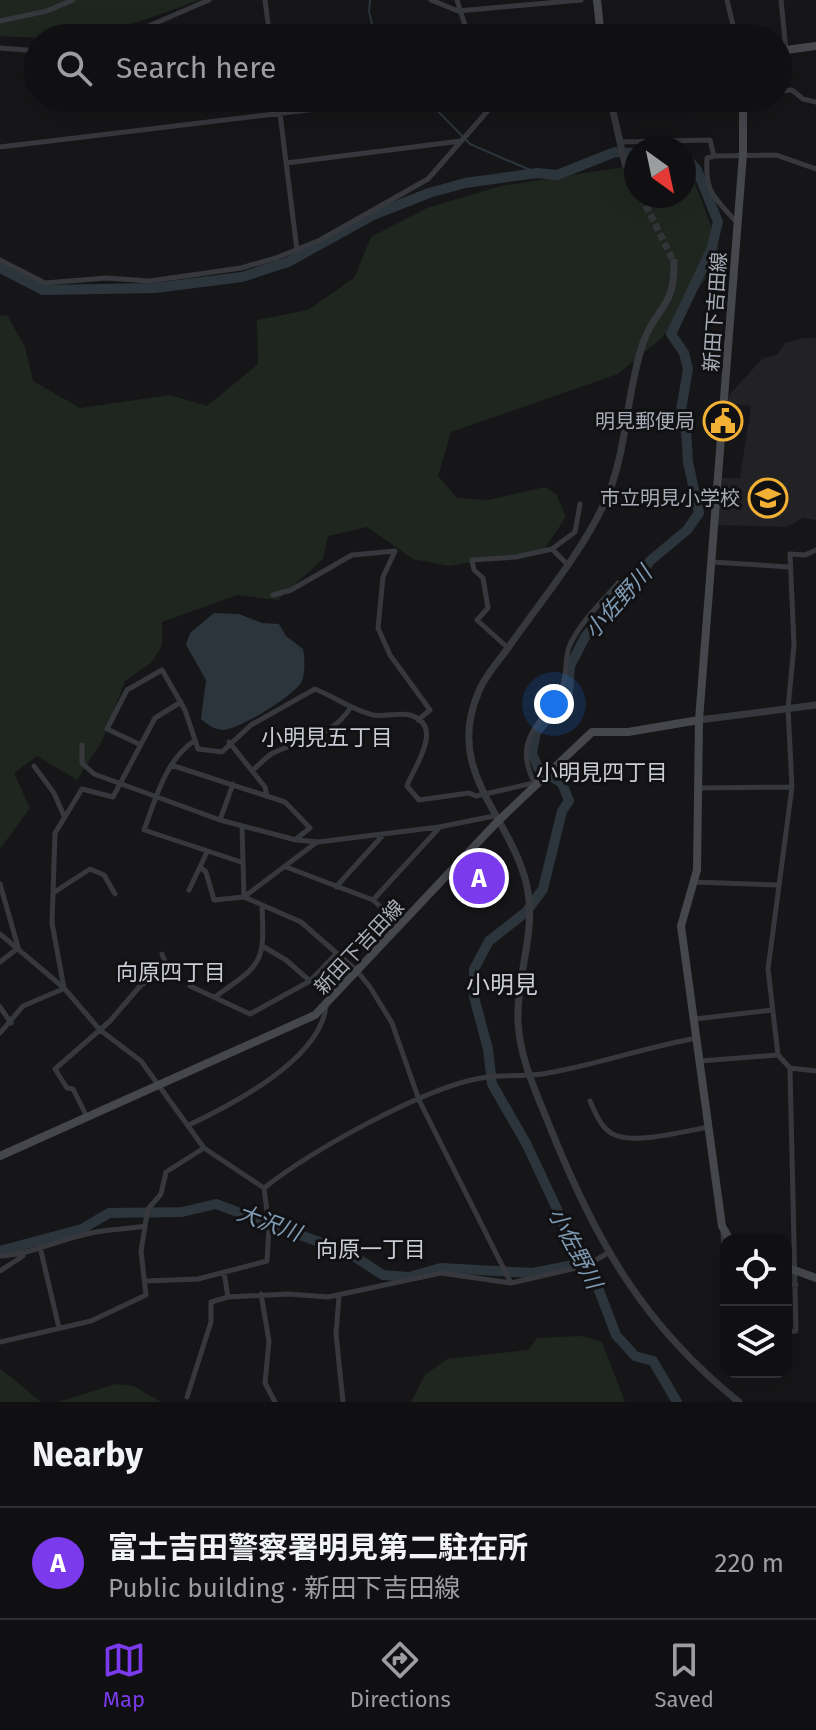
<!DOCTYPE html>
<meta charset="utf-8">
<style>
body{margin:0;font-family:"Fira Sans","Noto Sans JP",sans-serif;background:#19191b;color:#f1f3f6}
.controls{position:absolute;right:24px;bottom:24px;display:grid;overflow:hidden;border-radius:16px;box-shadow:0 8px 32px #0002}
.controls button{width:72px;height:72px;display:grid;place-items:center;padding:0;border:0;border-bottom:2px solid #303032;background:#101012;color:#f1f3f6;font:40px sans-serif}
.compass{position:absolute;left:624px;top:136px;width:72px;height:72px;border-radius:50%;background:#101012;box-shadow:0 8px 32px #0002;rotate:147deg}
.you{position:absolute;left:554px;top:704px;width:28px;height:28px;margin:-20px;border:6px solid #fff;border-radius:50%;background:#1a73e8;box-shadow:0 0 0 12px #1a73e833}
.badge{display:grid;place-items:center;width:52px;height:52px;border-radius:50%;background:#7c3aed;color:#fff;font-size:26px;font-weight:700}
.pin{position:absolute;translate:-50% -50%;border:4px solid #fff;box-shadow:0 2px 8px #0006}
.list{margin:0;padding:0;list-style:none}
h2{display:flex;justify-content:space-between;align-items:center;height:104px;margin:0;padding:0 32px;font-size:34px}
h2 small{font-size:26px;font-weight:400;color:#9c9d9f}
.list li{display:grid;grid-template-columns:52px 1fr auto;gap:24px;align-items:center;box-sizing:border-box;height:112px;padding:0 32px;border-top:2px solid #303032}
.list b{display:block;font-size:30px;white-space:nowrap}
.list p{margin:0;font-size:26px;white-space:nowrap;color:#9c9d9f}
.list em{font-size:26px;font-style:normal;color:#9c9d9f}
.icon{flex:none;width:44px;height:44px;fill:none;stroke:currentColor;stroke-width:2;stroke-linecap:round;stroke-linejoin:round}
.map{position:relative;flex:none;width:816px;height:1402px;overflow:hidden}
.search{position:absolute;background:#101012;box-shadow:0 8px 32px #0002;left:24px;right:24px;top:24px;height:88px;display:flex;align-items:center;gap:20px;box-sizing:border-box;padding:0 28px;border-radius:44px;color:#9c9d9f;font-size:30px}
.sheet{height:216px;background:#101012}
nav{display:flex;justify-content:space-around;align-items:center;box-sizing:border-box;height:112px;border-top:2px solid #303032;background:#101012;font-size:22px;color:#9c9d9f}
nav a{display:grid;justify-items:center;gap:4px}
nav .on{color:#7c3aed}
.map>svg:first-child{display:block}
.built{fill:#222225}
.green{fill:#1e261f}
.water{fill:#2c353c}
.lines{fill:none;stroke-linecap:round;stroke-linejoin:round}
.stream{stroke:#2c353c;stroke-width:2}
.river{stroke:#2c353c;stroke-width:10}
.tertiary-tunnel{stroke:#333438;stroke-width:7;stroke-dasharray:7 3.5;stroke-linecap:butt}
.minor{stroke:#37383d;stroke-width:5}
.tertiary{stroke:#37383d;stroke-width:7}
.secondary{stroke:#45474d;stroke-width:8}
.labels{text-anchor:middle;dominant-baseline:central;stroke-width:6;stroke-linejoin:round;paint-order:stroke}
.street-label{font-size:20px;fill:#a8adb8;stroke:#111113}
.poi-label{font-size:20px;fill:#a8adb8;stroke:#111113;text-anchor:end}
.water-label{font-size:22px;font-style:italic;fill:#7f9bb3;stroke:#111113}
.neighbourhood-label{font-size:22px;fill:#c9ccd4;stroke:#111113}
.quarter-label{font-size:24px;fill:#c9ccd4;stroke:#111113}
</style>
<div class="map">
<svg width="816" height="1402" viewBox="0 0 816 1402">
<rect width="100%" height="100%" fill="#161618"/>
<path class="built" d="M803,338H816V520L803,518L786,527L717,525L722,478H740L751,406L727,403L729,395L763,358L777,355L785,343Z"/>
<path class="green" d="M0,0H199C124,29 81,42 0,36Z
M636,165V196H684V166L690,171L719,246L715,266L662,338L618,374L451,432L438,476L457,498L488,500L545,487L556,494L566,517L543,551L449,566L413,559L367,527L328,536L323,559L278,600L237,595L162,622V645L152,662L125,681L102,741L77,780L37,756L14,773L30,808L0,849V316L7,315L25,347L33,381L80,408L170,395L207,406L258,364L257,320L308,310L354,278L371,237L427,208L501,186Z
M582,1336L602,1342L625,1402H411L425,1375L447,1359L528,1350L537,1338Z
M0,1369H1L41,1402H0Z
M116,1384L134,1386L161,1402H58Z"/>
<path class="water" d="M214,613L239,614L262,623L279,624L286,636L303,649C305,657 305,673 302,681C296,695 238,730 223,730C213,729 208,725 201,719L206,680L186,645L190,633Z"/>
<g class="lines">
<path class="stream" d="M370,0L369,11L375,38
M425,98L470,144L537,173"/>
<path class="river" d="M0,268L43,290L155,288L242,277L288,262L373,215L429,193L465,183L537,173L557,175L615,152L636,153
M0,1251L82,1229L109,1213L182,1212L216,1204L349,1253L383,1275L409,1277L441,1268L533,1273L583,1263
M677,1402L653,1361L635,1356L616,1335L592,1272L565,1237L563,1222L526,1143L492,1084L488,1049L474,997V969L489,941L526,912L543,889L562,811L569,801L562,783L538,768L532,753L536,732L568,693L570,666L585,637L651,560L687,530L699,513L688,462L686,430L680,416L688,369L684,353L671,334L711,250L718,222L697,170L684,155"/>
<path class="tertiary-tunnel" d="M625,164L636,186
M641,196L674,262"/>
<path class="minor" d="M265,0L270,38
M431,0L458,11L581,0
M457,0L469,38
M727,0L736,38
M781,0L786,50
M0,21L47,11L73,0
M121,38L209,0
M0,48L38,51
M778,91L792,90L803,99L816,102
M278,98L297,250
M620,142L710,140L714,156L707,158C705,195 715,197 737,223
M0,147L408,98
M714,156L776,155L816,169
M286,163L461,141
M0,260L45,283L106,278L150,281L241,268L276,258L320,240L428,179L499,98
M552,549L575,532L580,504
M816,550L805,555L790,554L794,645L788,708L792,787L768,969L778,1055L790,1068L816,1071
M712,562L790,567
M273,595L291,590L352,555L395,551L383,577L378,628L390,655L430,710L418,720
M508,648L477,620L488,608L483,578L474,570L472,560L516,557L552,549L566,563
M194,741C165,761 156,798 144,830L241,862
M229,742L265,787L267,796
M139,744L107,729L127,690L162,670L185,710L198,749L222,752L251,725L315,689C335,697 352,710 373,715C385,717 399,712 410,715C446,726 413,768 407,786L419,800L469,793L476,796L538,782
M82,745V763L94,774L220,820L296,840L318,842L439,827L494,816
M171,765L285,802L310,828L296,839
M34,766L54,793L64,816
M253,770C259,765 266,757 273,753C302,740 333,736 351,707
M534,782C512,738 542,725 561,690C568,676 564,661 569,647C579,623 602,602 618,583
M698,788L792,787
M220,820L233,784
M242,826L244,897
M200,867L206,872L214,900L244,897L317,842
M286,867L373,900L400,924
M693,882L778,885
M0,884L18,947
M336,887L384,834
M189,890L207,852
M53,893L90,869L104,875L115,894
M244,897L301,922L357,971L370,987L392,1023L419,1100L511,1283
M373,900L439,828
M0,934L64,988L100,1030L141,1061L204,1148L264,1188L269,1227L267,1261L198,1279L145,1281
M264,947L286,960L310,981
M0,962L18,948
M190,986L250,1014L310,981L337,953
M64,988L52,923L55,833L82,789L113,797L155,718L181,702
M215,997C261,964 265,965 262,908
M0,1007L11,1023
M695,1019L772,1010
M0,1033L23,1006L63,989
M700,1061L778,1055
M590,1101C595,1112 600,1126 611,1133C630,1146 686,1131 708,1127
M87,1117L73,1089L67,1088L55,1069L110,1021L141,985L169,971L162,954
M189,1125C233,1104 319,1060 326,1007
M264,1188C311,1151 423,1088 481,1078C501,1074 522,1077 542,1074C594,1066 645,1047 697,1038
M723,1231L726,1310
M40,1247L59,1328
M0,1256C35,1254 61,1238 96,1232C112,1229 128,1229 145,1226
M0,1271L23,1256
M224,1272L228,1297L288,1294L328,1297L441,1273L511,1283L585,1266L608,1253
M786,1284L796,1285
M261,1294L269,1341L265,1383L275,1402
M339,1296L336,1334L343,1402
M786,1332L796,1331L790,1068
M0,1342L91,1321L146,1295L141,1251L146,1220L148,1209L161,1194L166,1172L204,1148
M187,1397L211,1322V1302L228,1297"/>
<path class="tertiary" d="M610,98L625,164
M674,262C675,309 656,306 643,343C625,396 628,453 604,504C580,555 540,602 508,648C498,662 485,676 479,691C444,770 508,813 526,882C538,930 516,974 518,1022C520,1061 538,1096 552,1132C597,1243 644,1326 739,1402
M699,720L816,705"/>
<path class="secondary" d="M597,0L601,38
M778,51L816,46
M0,1156L315,1015L498,821L592,732H628L699,720
M730,1240L722,1226L681,926L697,870L699,720L743,154V98
M786,1267L816,1278"/>
</g>
<defs>
<symbol id="civic-ring" viewBox="-11 -11 22 22"><circle r="9.5" fill="#111113" stroke="#f2b134" stroke-width="1.5"/><path d="M-.6-6.5H3V-4.5H.6V-3L4-1V1h2V6H-6V1h2V-1L-.6-3ZM-1.2 2.5V6h2.4V2.5Z" fill="#f2b134"/></symbol>
<symbol id="school-ring" viewBox="-11 -11 22 22"><circle r="9.5" fill="#111113" stroke="#f2b134" stroke-width="1.5"/><path d="M0-5L7-2L0 1L-7-2ZM-4 1L0 2.5L4 1V4Q0 6-4 4Z" fill="#f2b134"/></symbol>
</defs>
<g fill-rule="evenodd">
<use href="#civic-ring" x="701" y="399" width="44" height="44"/>
<use href="#school-ring" x="746" y="476" width="44" height="44"/>
</g>
<g class="labels">
<g class="street-label">
<text transform="translate(715 312) rotate(-86)">新田下吉田線</text>
<text transform="translate(359 947) rotate(-47)">新田下吉田線</text>
</g>
<g class="poi-label">
<text x="695" y="421">明見郵便局</text>
<text x="740" y="498">市立明見小学校</text>
</g>
<g class="water-label">
<text transform="translate(618 602) rotate(-48)">小佐野川</text>
<text transform="translate(269 1223) rotate(20)">大沢川</text>
<text transform="translate(575 1248) rotate(62)">小佐野川</text>
</g>
<g class="neighbourhood-label">
<text x="327" y="737">小明見五丁目</text>
<text x="602" y="772">小明見四丁目</text>
<text x="171" y="972">向原四丁目</text>
<text x="371" y="1249">向原一丁目</text>
</g>
<g class="quarter-label">
<text x="502" y="985">小明見</text>
</g>
</g>
</svg>
<div class="controls">
<button><svg class="icon" aria-label="locate" viewBox="0 0 24 24"><circle cx="12" cy="12" r="6"/><path d="M12 2v4M12 18v4M2 12h4M18 12h4"/></svg></button>
<button><svg class="icon" aria-label="layers" viewBox="0 0 24 24"><path d="M12 4l9 5-9 5-9-5zM3 14l9 5 9-5"/></svg></button>
</div>
<svg class="compass" viewBox="-18 -18 36 36"><path d="M0-13l5 13h-10z" fill="#e53935"/><path d="M0 13l5-13h-10z" fill="#9c9d9f"/></svg>
<div class="you"></div>
<div class="pin badge" style="left:479px;top:878px">A</div>
<div class="search"><svg class="icon" aria-label="search" viewBox="0 0 24 24"><circle cx="10" cy="10" r="6"/><path d="M15 15l6 6"/></svg>Search here</div>
</div>
<section class="sheet">
<h2>Nearby<small></small></h2>
<ul class="list">
<li><span class="badge">A</span><div><b>富士吉田警察署明見第二駐在所</b><p>Public building · 新田下吉田線</p></div><em>220 m</em></li>
</ul>
</section>
<nav>
<a class="on"><svg class="icon" aria-label="map" viewBox="0 0 24 24"><path d="M3 6l6-2 6 2 6-2v14l-6 2-6-2-6 2zM9 4v14M15 6v14"/></svg>Map</a>
<a><svg class="icon" aria-label="directions" viewBox="0 0 24 24"><path d="M12 3l9 9-9 9-9-9zM9 14v-3h6M13 9l2 2-2 2"/></svg>Directions</a>
<a><svg class="icon" aria-label="saved" viewBox="0 0 24 24"><path d="M7 4h10v16l-5-4-5 4z"/></svg>Saved</a>
</nav>
